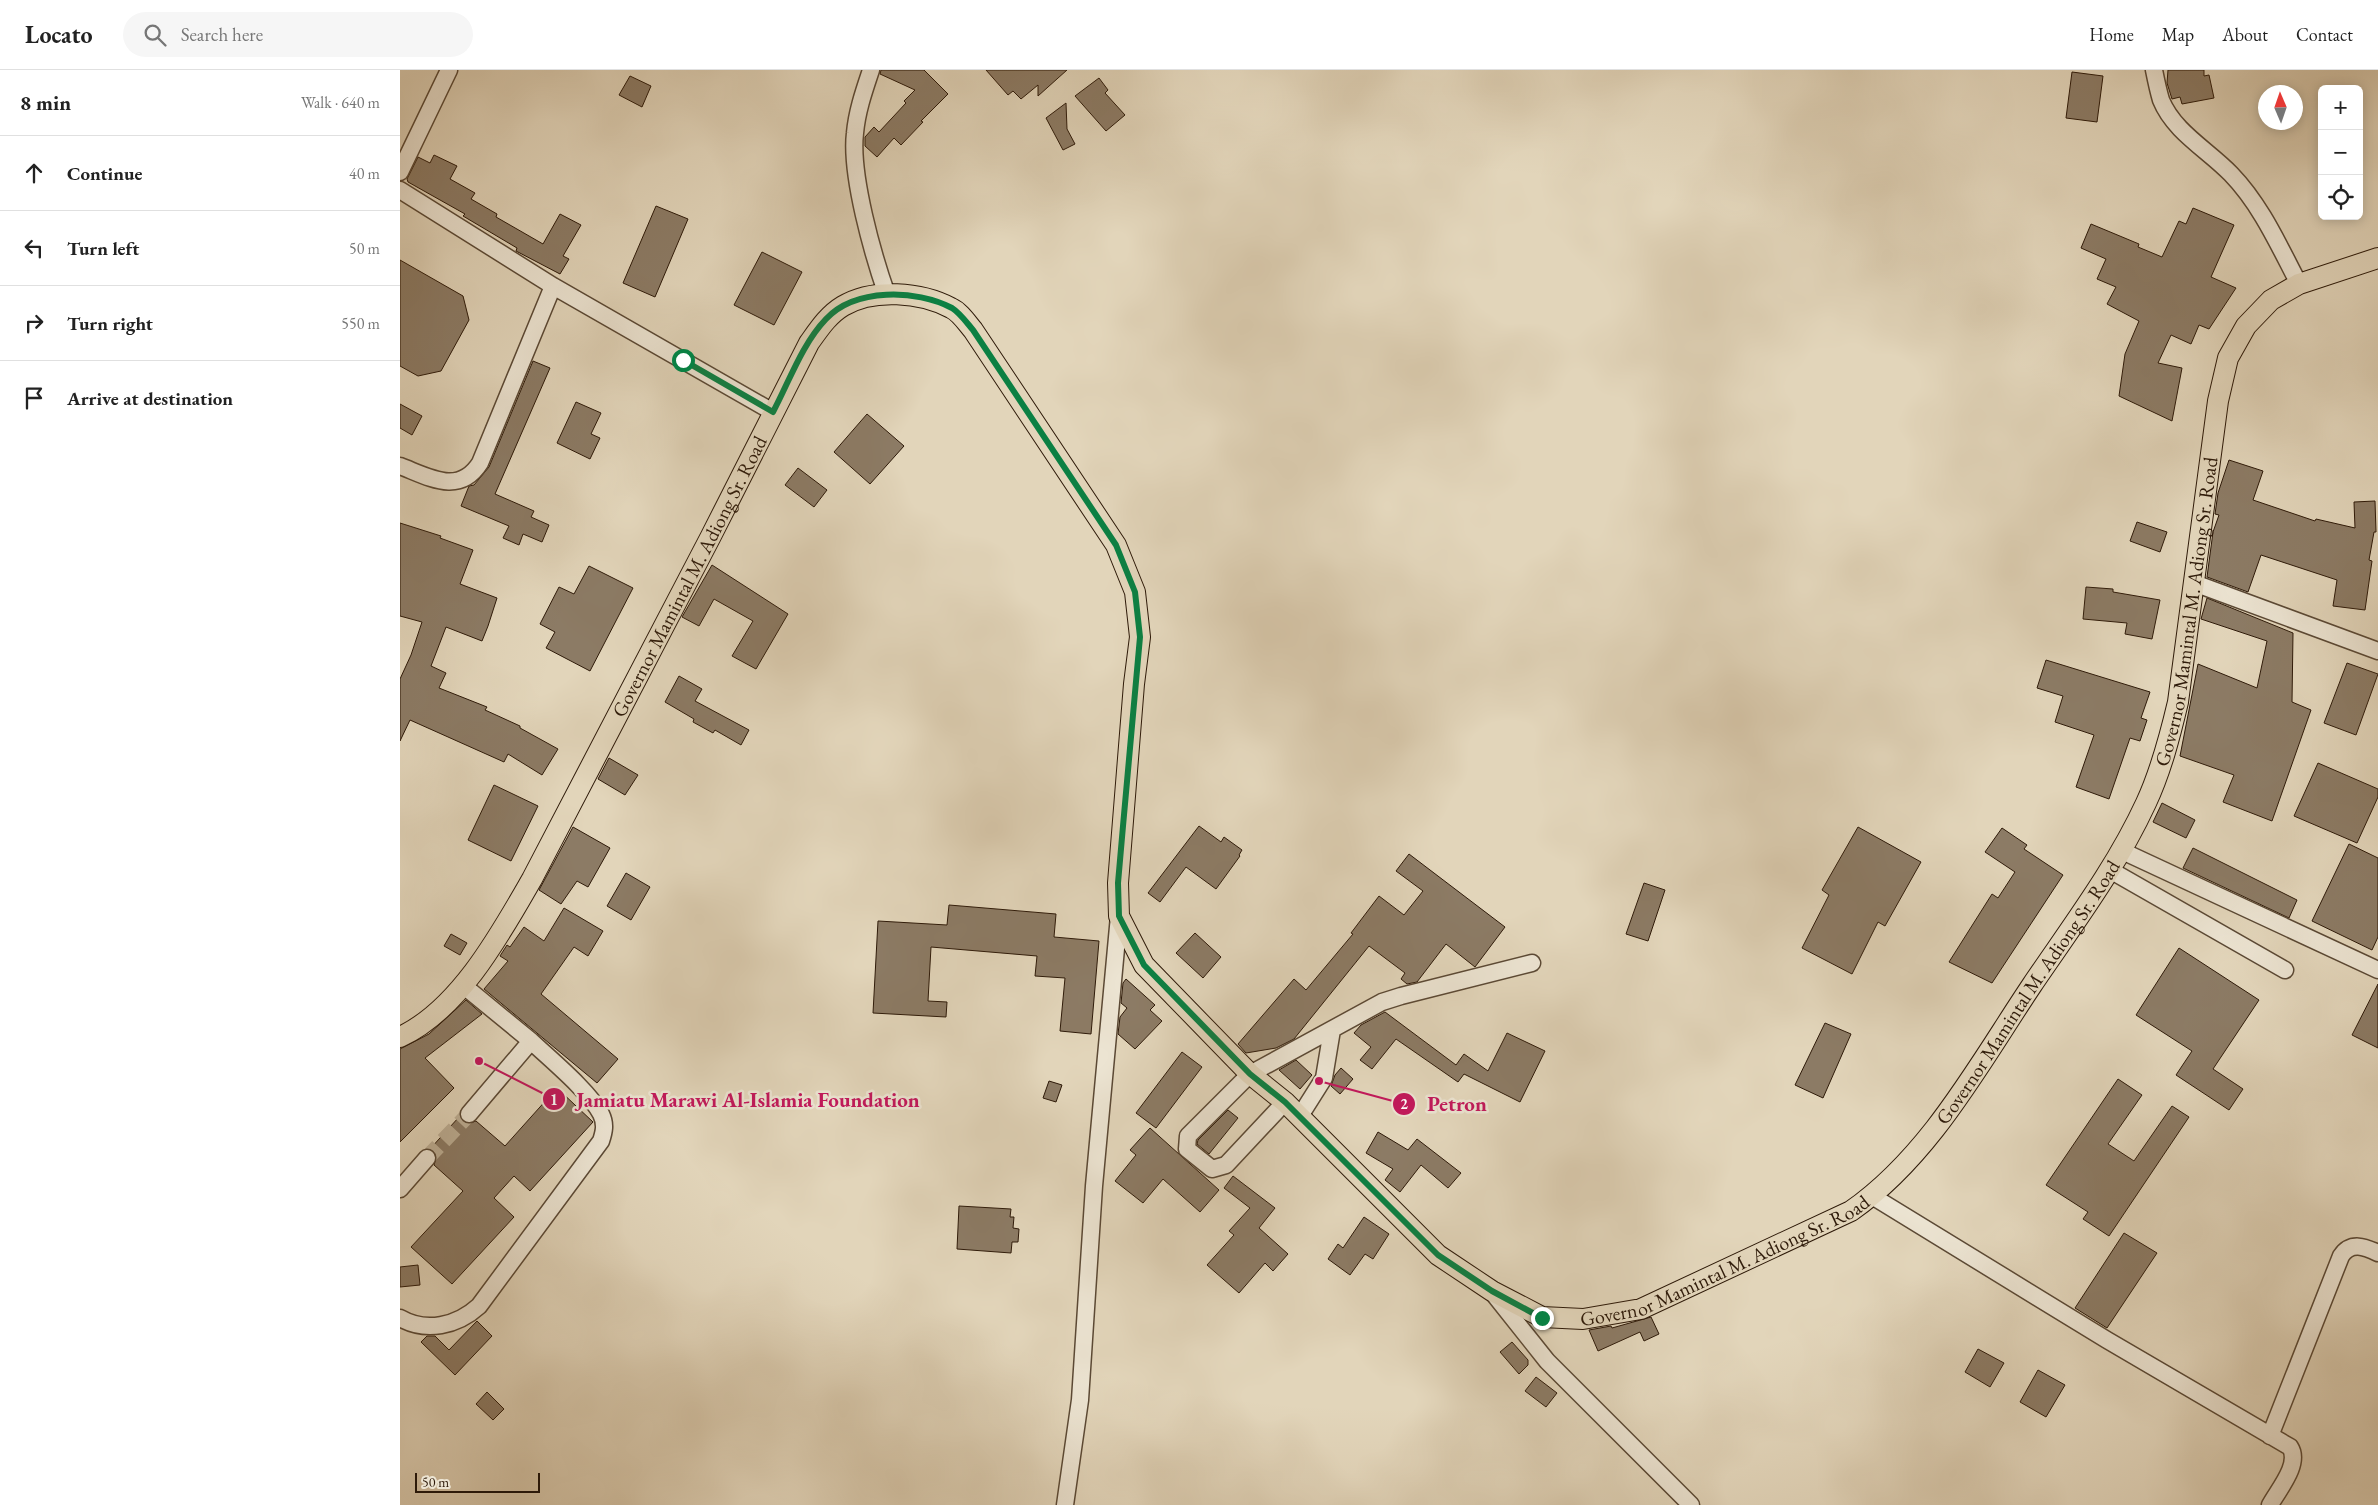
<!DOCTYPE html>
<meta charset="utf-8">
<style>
body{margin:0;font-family:"EB Garamond",serif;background:#f6f6f6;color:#222}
.controls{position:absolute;right:15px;top:15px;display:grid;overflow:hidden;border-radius:8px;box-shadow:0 2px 12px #0003}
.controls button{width:45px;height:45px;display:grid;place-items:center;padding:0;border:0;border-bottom:1px solid #e0e0e0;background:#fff;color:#222;font:25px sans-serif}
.compass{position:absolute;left:1858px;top:15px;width:45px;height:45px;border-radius:50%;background:#fff;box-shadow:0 2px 12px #0003;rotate:358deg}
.scale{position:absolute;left:15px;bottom:12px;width:125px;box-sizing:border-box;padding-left:5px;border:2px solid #2e1a09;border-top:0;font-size:14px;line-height:18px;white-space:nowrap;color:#2e1a09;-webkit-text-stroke:4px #ece4d2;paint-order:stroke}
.stop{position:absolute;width:15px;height:15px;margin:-11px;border:4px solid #0b8043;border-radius:50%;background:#fff}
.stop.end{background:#0b8043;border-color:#fff;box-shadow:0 1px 5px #0008}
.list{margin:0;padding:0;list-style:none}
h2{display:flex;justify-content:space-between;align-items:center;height:65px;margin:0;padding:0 20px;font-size:21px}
h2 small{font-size:16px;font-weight:400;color:#767676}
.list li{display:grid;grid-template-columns:32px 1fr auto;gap:15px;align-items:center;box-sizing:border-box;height:75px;padding:0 20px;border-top:1px solid #e0e0e0}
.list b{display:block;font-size:19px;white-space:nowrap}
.list em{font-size:16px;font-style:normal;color:#767676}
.icon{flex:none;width:28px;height:28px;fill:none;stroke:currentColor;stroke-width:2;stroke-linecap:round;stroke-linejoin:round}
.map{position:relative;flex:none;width:1978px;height:1435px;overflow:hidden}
header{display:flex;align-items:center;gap:30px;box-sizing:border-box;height:70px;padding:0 25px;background:#fff;border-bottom:1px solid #e0e0e0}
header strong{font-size:24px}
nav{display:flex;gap:28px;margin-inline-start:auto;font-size:18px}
.search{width:350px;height:45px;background:#f6f6f6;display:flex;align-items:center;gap:12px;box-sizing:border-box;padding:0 18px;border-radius:28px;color:#767676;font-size:19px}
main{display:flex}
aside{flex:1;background:#fff}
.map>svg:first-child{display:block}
.building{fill:#8c7b65;stroke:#2e1a09}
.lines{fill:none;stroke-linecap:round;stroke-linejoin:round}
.minor-tunnel{stroke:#beb097;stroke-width:16;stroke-dasharray:16 8;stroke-linecap:butt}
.minor-casing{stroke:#5b4935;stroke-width:19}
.major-casing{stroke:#2e1a09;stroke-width:22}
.minor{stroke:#ece4d2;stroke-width:16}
.major{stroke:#e2d5ba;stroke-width:20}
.route{stroke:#0b8043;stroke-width:6}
.labels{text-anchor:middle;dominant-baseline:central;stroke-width:5;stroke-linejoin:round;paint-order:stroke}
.street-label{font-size:20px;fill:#2e1a09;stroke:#ece4d2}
.leader{fill:none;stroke:#c2185b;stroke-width:2}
.callout-dot{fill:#c2185b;stroke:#ece4d2;stroke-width:2}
.mark-label{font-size:15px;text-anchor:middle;font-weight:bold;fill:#fff}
.callout-label{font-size:21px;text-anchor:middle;font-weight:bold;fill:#c2185b;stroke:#ece4d2;stroke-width:5;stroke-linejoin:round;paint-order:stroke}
</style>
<header>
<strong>Locato</strong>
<div class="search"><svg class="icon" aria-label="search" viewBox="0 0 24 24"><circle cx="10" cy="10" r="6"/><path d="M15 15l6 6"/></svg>Search here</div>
<nav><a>Home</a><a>Map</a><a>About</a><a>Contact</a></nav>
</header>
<main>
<aside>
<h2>8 min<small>Walk · 640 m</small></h2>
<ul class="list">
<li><svg class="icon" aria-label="ahead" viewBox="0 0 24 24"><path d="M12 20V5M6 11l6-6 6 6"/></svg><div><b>Continue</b></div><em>40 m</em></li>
<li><svg class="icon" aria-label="left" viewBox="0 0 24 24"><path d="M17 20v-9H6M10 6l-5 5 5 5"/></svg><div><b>Turn left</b></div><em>50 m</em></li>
<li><svg class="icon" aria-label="right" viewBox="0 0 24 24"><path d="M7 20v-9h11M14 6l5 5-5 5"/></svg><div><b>Turn right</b></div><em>550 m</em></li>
<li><svg class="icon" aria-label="arrive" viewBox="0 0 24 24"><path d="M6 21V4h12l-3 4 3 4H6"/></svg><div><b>Arrive at destination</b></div></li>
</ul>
</aside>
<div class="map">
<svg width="1978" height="1435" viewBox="0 0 1978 1435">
<rect width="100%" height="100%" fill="#e2d5ba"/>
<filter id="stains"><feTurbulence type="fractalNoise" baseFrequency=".004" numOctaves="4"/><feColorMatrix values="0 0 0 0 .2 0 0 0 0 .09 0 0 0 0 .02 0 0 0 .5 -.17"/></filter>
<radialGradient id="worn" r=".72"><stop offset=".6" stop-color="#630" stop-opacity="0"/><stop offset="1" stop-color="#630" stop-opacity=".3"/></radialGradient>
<path class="building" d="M481,0H524L548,24L521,51L523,52L501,75L494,68L477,87L465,76V67L474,57L479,62L506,33L504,31L515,20L480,4Z
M586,0H667L638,26V15L621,29L613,21L608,25Z
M1768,0H1804V6L1809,5L1814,28L1782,34L1780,27L1772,29L1767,13Z
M1672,2L1703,6L1697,52L1666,48Z
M230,6L251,16L242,37L219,25Z
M699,8L708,20L705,23L725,45L706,61L675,26Z
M666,33L667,59L675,74L663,80L646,48Z
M34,85L57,96L50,109L75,123L71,129L97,144L96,147L143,174L160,144L181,155L163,186L169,189L160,204L116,181L117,178L63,146L65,144L8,112L7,109L18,87L30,93Z
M256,136L288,149L255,227L223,213Z
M1793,138L1834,155L1811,207L1836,218L1809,259L1799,255L1791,274L1771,265L1758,293L1782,298L1772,351L1719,326L1725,284L1739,251L1707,234L1716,217L1697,209L1706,189L1681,178L1691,154L1739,174L1738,177L1762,187L1779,151L1786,154Z
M362,182L402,202L374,255L334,235Z
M0,190L63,226L69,250L41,301L18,306L0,296Z
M133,291L150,298L95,424L134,441L131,447L149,455L142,472L123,464L119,475L103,468L109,456L61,436L69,416L74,415L89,397Z
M176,332L201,343L191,364L200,368L190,389L157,373Z
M0,334L22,346L12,365L0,358Z
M467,344L504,376L470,414L434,382Z
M1829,390L1863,401L1853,430L1915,451L1916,449L1955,458L1954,432L1975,431L1976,462H1974L1969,490L1972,491L1965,540L1933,536L1937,510L1861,485L1848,522L1807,507L1813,462L1819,445L1815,444L1818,423Z
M398,398L427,420L414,437L385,415Z
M1737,452L1767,462L1760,482L1730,471Z
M0,453L41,466L40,468L73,480L60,514L97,528L88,556L82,571L46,557L31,596L46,603L39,618L87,637L85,640L120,656V658L158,679L142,705L108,684L104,692L10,650L0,671V609L11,585L22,552L0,546Z
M312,495L388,544L356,599L332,586L353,551L314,529L299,556L282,547Z
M189,496L233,518L190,601L146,578L155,562L140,554L159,517L174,524Z
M1686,517L1713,519V522L1760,530L1752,569L1725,564L1727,553L1683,549Z
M1807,528L1893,563L1892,632L1911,640L1872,751L1823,732L1834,705L1780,686L1798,594L1857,618L1867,571L1801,549Z
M1646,590L1750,622L1741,648L1747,650L1740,671L1730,668L1709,729L1676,717L1694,665L1655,652L1663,626L1637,618Z
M1947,593L1978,604L1956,665L1924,653Z
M279,606L302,619L295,631L349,660L341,675L315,660L313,663L293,652L294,649L265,632Z
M209,688L238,705L225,725L198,709Z
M1918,693L1978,719V727L1957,773L1894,746Z
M94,715L138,736L111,791L68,770Z
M1762,733L1795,750L1786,768L1753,752Z
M799,756L821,772L824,767L842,780L839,785L840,786L816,819L786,797L760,832L748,823Z
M173,757L210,778L188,817L177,811L161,834L139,820Z
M1458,757L1521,792L1485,856L1478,852L1452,904L1402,878L1429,825L1422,820Z
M1602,758L1627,775L1624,779L1663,805L1592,913L1549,892L1592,824L1598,828L1615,802L1585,782Z
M1949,774L1978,788V867L1972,880L1912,851Z
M1793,778L1897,830L1889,848L1783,798Z
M1009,784L1105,857L1075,897L1046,874L1017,912L1007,914L1001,909L1005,903L969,876L894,969L876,978L846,983L838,974L894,909L906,920L953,864L951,863L979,826L1004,845L1023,821L996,801Z
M226,803L250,817L231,850L207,836Z
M1244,813L1265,820L1248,871L1226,864Z
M549,835L656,844L654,867L699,871L691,964L660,961L665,908L635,906L637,886L531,877L528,931L547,932L546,947L473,943L478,851L547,855Z
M164,838L203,861L188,886L174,877L141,924L218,989L197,1013L84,919L108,891L100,886L107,875L110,877L124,857L144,871Z
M795,863L821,887L803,908L776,883Z
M51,864L67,873L60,885L44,876Z
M1779,878L1859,930L1813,999L1843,1019L1829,1040L1776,1005L1792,981L1736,945Z
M726,909L755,935L750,940L762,951L735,979L718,964L720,947L727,938L721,933L723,913Z
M1978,914V978L1952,965Z
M66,930L82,944L25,988L54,1018L0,1072V979L29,964Z
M985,942L1056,995L1064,984L1088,1001L1107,963L1145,981L1120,1032L1064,1004L1058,1012L996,969L972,999L960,990L971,977L954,963L961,955Z
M1425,953L1451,964L1423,1028L1395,1015Z
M782,982L802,997L756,1058L736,1043Z
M896,990L912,1005L900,1019L879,1000Z
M941,998L953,1009L940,1024L931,1016L935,1005Z
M1718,1009L1742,1025L1708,1074L1734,1091L1772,1036L1789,1047L1709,1166L1683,1149L1688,1142L1646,1115Z
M649,1011L662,1015L656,1032L643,1028Z
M157,1018L193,1052L130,1121L114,1106L94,1128L114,1147L52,1214L11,1177L63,1121L34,1095L37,1085L30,1079L59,1047L67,1054L76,1051L105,1076Z
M828,1040L838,1048L809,1084L797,1074L798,1070Z
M750,1058L819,1120L800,1142L763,1109L743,1133L715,1111L736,1085L730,1080Z
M978,1062L1008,1080L1017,1069L1061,1103L1048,1118L1021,1095L1000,1122L985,1110L993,1099L966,1083Z
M833,1106L875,1138L859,1158L888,1184L873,1201L865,1193L839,1223L807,1195L834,1165L829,1161L850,1138L824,1118Z
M559,1136L611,1139L610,1147H614L613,1158L619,1159L618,1172H612L611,1183L557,1179Z
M964,1147L989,1164L973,1189L965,1184L950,1205L928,1189L938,1174L943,1178Z
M1724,1163L1757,1183L1707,1258L1675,1238Z
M18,1195L20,1215L0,1217V1197Z
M1251,1247L1259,1264L1244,1271L1240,1262L1198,1281L1189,1260L1211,1256L1212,1258Z
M77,1251L92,1266L55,1305L21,1272L27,1266H35L49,1280Z
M1112,1272L1128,1290V1295L1119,1304L1100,1282Z
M1578,1279L1604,1293L1590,1317L1565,1302Z
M1638,1300L1665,1315L1646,1347L1620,1332Z
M1136,1307L1157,1323L1146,1337L1125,1321Z
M87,1322L104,1339L93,1350L76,1334Z"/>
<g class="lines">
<path class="minor-tunnel" d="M27,1088L69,1044"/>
<defs>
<path id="minor" d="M471,0C464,21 457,41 455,63C450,105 473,185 487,225
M1754,0C1756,10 1758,20 1761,30C1774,62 1808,80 1831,104C1861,135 1879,176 1899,214
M0,102L49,0
M0,120L153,216L373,342
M0,396C29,407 59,426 80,393L153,216
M1794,513L1978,581
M1720,780L1978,900
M1710,800L1885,900
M64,916L131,971L69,1044
M885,1032L826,1095L812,1099L787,1079L788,1066L850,1004L982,932L1001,926L1132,893
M900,1046L924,1008L932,960
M0,1119L27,1088
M1472,1126L1707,1270L1890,1377C1901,1394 1878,1420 1870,1435
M1093,1223L1147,1291L1291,1435
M0,1248C26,1263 57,1256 79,1236L201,1071C204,1062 206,1054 201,1044C190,1022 150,989 131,971
M1870,1366L1941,1186C1951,1171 1965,1177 1978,1183
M665,1435L680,1330L694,1116L719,846"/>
<g id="major">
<path id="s1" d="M0,967C59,940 101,863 132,809L311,466L409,273C419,259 428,245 443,236C473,218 521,222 551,238C560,242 567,253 573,260L716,475L735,522L740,567L734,614L718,813L719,846L744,895L850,1004L885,1032L1038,1185L1092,1221L1142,1247L1183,1249L1241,1239L1451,1141C1530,1086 1579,994 1632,915C1672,856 1716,798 1746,733C1761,701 1770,666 1778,632L1818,331L1828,288L1846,256L1871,230L1899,214L1978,188"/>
</g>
</defs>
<use href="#minor" class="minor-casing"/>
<use href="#major" class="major-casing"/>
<use href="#minor" class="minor"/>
<use href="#major" class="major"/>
</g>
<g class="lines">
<path class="route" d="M283,290L373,342C389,312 402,274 426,249C455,218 516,219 552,238C560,243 567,253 573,260L716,475L735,522L740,567L723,756L718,813L719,846L744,895L850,1004L885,1032L1038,1185L1092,1221L1142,1248"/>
</g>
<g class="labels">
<g class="street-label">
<text stroke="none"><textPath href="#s1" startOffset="550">Governor Mamintal M. Adiong Sr. Road</textPath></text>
<text stroke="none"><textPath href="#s1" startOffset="3265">Governor Mamintal M. Adiong Sr. Road</textPath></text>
<text stroke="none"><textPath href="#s1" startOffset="2845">Governor Mamintal M. Adiong Sr. Road</textPath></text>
<text stroke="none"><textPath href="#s1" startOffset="2425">Governor Mamintal M. Adiong Sr. Road</textPath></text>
</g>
</g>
<path class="leader" d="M79 991L154 1029M919 1011L1004 1034"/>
<g class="callout-dot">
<circle cx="79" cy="991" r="5"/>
<circle cx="919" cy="1011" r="5"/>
<circle cx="154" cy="1029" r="12"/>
<circle cx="1004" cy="1034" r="12"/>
</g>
<g class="mark-label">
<text x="154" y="1035">1</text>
<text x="1004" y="1039">2</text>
</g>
<g class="callout-label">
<text x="348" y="1037">Jamiatu Marawi Al-Islamia Foundation</text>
<text x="1057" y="1041">Petron</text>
</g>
<rect width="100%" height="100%" filter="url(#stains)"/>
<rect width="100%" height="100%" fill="url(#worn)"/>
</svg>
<div class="controls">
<button>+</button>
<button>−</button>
<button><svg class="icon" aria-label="locate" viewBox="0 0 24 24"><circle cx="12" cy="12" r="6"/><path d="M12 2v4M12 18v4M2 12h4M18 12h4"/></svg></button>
</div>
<svg class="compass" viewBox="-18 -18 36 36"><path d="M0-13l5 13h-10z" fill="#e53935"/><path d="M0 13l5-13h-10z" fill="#767676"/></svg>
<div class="scale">50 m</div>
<div class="stop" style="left:283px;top:290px"></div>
<div class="stop end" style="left:1142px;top:1248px"></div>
</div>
</main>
